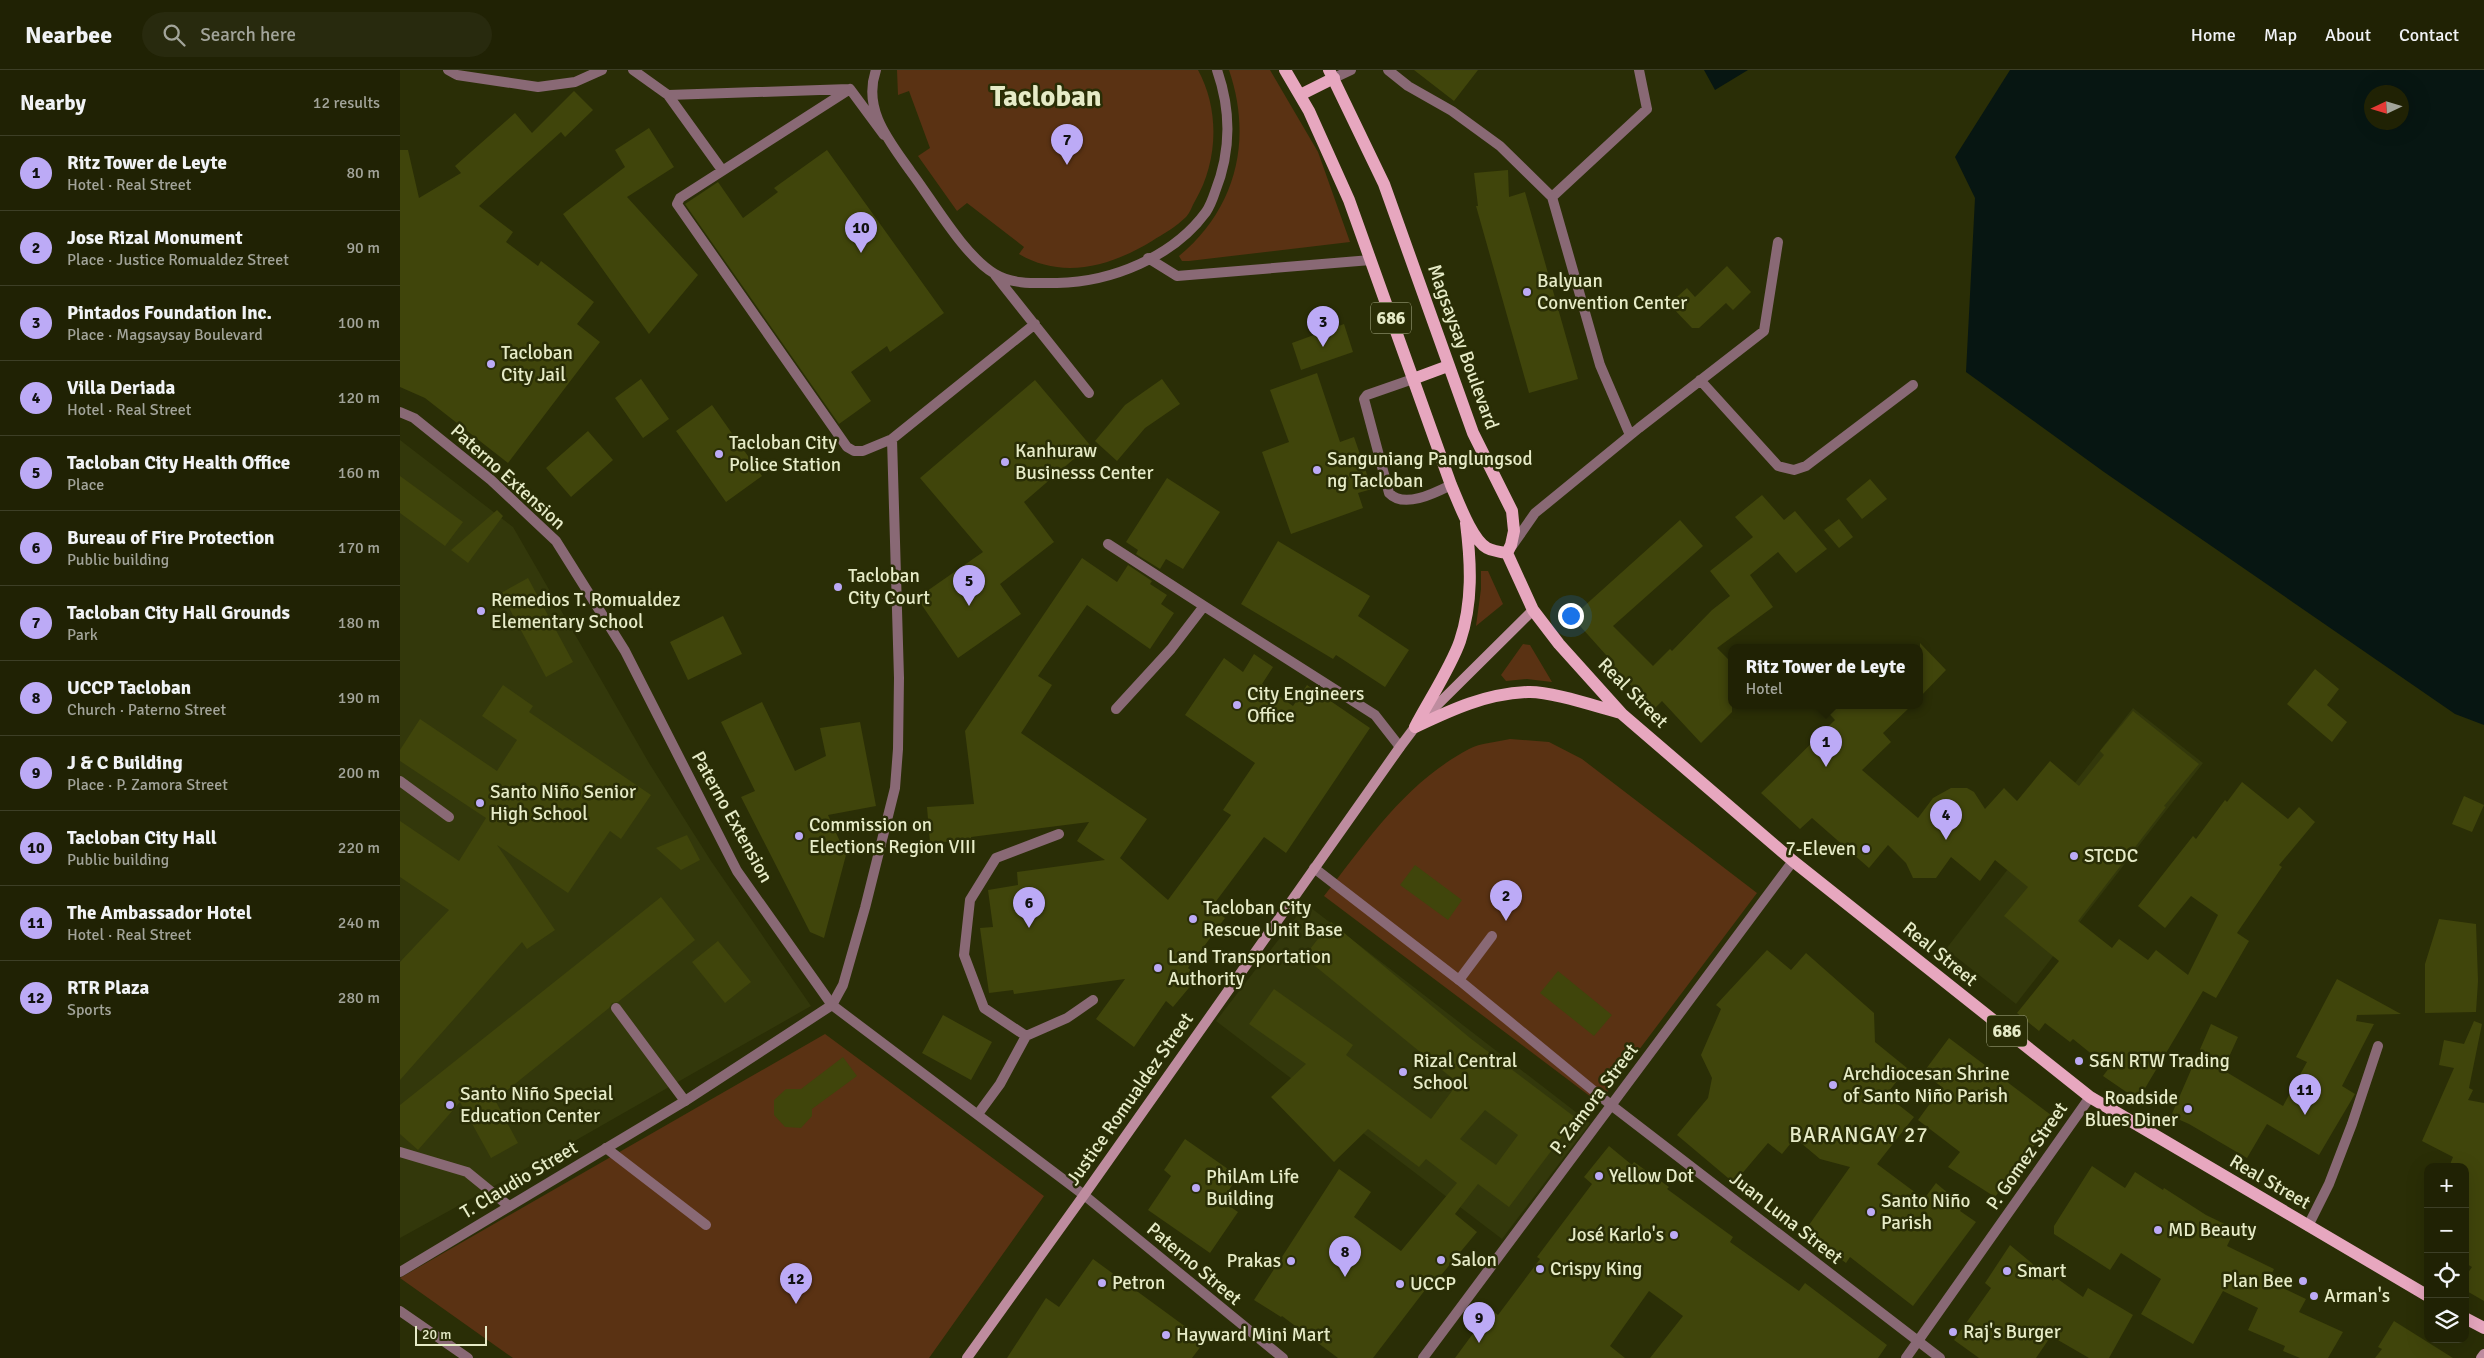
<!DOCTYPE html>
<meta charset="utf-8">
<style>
body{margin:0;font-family:Signika,sans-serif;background:#282a0e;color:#f1f3f6}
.controls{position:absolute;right:15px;bottom:15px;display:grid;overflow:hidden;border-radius:10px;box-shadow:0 5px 20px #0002}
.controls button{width:45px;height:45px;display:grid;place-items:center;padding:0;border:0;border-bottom:1px solid #3d3f26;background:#202204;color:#f1f3f6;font:25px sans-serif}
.compass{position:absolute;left:1964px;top:15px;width:45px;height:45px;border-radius:50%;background:#202204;box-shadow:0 5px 20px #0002;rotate:266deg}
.scale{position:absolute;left:15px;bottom:12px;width:72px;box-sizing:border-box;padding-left:5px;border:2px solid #e6ebc7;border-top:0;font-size:14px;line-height:18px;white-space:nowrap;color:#e6ebc7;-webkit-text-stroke:4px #2a2e06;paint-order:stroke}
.you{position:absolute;left:1170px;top:545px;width:18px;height:18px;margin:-12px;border:4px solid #fff;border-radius:50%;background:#1a73e8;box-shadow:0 0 0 8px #1a73e833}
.badge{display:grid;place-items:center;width:32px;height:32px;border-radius:50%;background:#bcaaf6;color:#111;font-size:16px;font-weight:700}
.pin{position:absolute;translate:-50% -41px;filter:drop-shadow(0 1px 2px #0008)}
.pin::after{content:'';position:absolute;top:26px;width:18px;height:15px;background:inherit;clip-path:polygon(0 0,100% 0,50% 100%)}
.popup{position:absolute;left:1328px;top:574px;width:195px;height:65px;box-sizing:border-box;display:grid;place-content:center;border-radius:10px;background:#202204;filter:drop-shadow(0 1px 4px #0005);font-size:16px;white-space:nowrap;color:#a2a49a}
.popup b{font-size:19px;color:#f1f3f6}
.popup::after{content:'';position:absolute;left:50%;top:100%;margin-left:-10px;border:10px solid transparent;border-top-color:#202204}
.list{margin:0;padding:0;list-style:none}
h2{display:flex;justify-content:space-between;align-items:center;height:65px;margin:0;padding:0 20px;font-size:21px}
h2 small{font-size:16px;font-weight:400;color:#a2a49a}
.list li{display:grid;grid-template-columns:32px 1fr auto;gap:15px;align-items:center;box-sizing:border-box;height:75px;padding:0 20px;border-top:1px solid #3d3f26}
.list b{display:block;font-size:19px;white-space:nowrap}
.list p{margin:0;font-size:16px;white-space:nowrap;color:#a2a49a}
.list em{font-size:16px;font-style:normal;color:#a2a49a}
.icon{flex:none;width:28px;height:28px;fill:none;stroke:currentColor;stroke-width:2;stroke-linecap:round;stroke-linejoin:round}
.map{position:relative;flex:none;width:2084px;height:1288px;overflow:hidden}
header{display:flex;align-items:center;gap:30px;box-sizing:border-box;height:70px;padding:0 25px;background:#202204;border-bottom:1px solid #3d3f26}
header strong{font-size:24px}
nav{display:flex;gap:28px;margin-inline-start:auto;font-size:18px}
.search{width:350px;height:45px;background:#282a0e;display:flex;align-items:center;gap:12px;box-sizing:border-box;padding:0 18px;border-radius:28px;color:#a2a49a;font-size:19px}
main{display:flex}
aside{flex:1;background:#202204}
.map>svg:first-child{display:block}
.built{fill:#33380b}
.green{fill:#5a3213}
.water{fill:#071612;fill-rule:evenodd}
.building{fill:#40450b;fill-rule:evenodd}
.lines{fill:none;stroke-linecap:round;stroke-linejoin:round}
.service{stroke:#896975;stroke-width:10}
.minor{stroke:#896975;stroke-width:10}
.tertiary{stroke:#896975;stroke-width:10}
.secondary{stroke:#be8c9f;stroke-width:10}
.primary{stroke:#e7a7bf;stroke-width:12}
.poi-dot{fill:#bcaaf6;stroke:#2a2e06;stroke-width:2}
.labels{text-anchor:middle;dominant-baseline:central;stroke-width:5;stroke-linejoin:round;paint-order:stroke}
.shield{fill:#2a2e06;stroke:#aeb28d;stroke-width:1}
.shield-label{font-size:18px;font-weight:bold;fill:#e6ebc7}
.poi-label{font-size:19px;fill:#e6ebc7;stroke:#2a2e06;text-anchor:start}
.street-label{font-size:19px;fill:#e6ebc7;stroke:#2a2e06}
.quarter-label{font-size:21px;letter-spacing:1px;fill:#e6ebc7;stroke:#2a2e06}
.town-label{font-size:29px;font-weight:bold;fill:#e6ebc7;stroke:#2a2e06}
</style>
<header>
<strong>Nearbee</strong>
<div class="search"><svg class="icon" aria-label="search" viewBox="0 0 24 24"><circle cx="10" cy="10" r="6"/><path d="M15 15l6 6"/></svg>Search here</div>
<nav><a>Home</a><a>Map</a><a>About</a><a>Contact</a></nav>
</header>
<main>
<aside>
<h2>Nearby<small>12 results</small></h2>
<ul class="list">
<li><span class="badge">1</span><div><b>Ritz Tower de Leyte</b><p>Hotel · Real Street</p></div><em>80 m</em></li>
<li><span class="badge">2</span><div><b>Jose Rizal Monument</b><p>Place · Justice Romualdez Street</p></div><em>90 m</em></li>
<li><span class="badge">3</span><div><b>Pintados Foundation Inc.</b><p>Place · Magsaysay Boulevard</p></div><em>100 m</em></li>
<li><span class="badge">4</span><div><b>Villa Deriada</b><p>Hotel · Real Street</p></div><em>120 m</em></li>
<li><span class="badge">5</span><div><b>Tacloban City Health Office</b><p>Place</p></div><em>160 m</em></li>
<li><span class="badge">6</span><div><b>Bureau of Fire Protection</b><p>Public building</p></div><em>170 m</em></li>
<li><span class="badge">7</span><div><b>Tacloban City Hall Grounds</b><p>Park</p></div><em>180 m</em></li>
<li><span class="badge">8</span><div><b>UCCP Tacloban</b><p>Church · Paterno Street</p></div><em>190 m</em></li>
<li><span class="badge">9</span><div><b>J &amp; C Building</b><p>Place · P. Zamora Street</p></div><em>200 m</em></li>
<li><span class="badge">10</span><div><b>Tacloban City Hall</b><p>Public building</p></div><em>220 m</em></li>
<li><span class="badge">11</span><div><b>The Ambassador Hotel</b><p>Hotel · Real Street</p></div><em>240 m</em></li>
<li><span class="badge">12</span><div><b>RTR Plaza</b><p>Sports</p></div><em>280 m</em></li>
</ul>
</aside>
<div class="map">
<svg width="2084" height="1288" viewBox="0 0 2084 1288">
<rect width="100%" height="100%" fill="#2a2e06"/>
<path class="built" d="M0,370L113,457L249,693L311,791L411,936L143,1089L0,1168Z
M1733,638L1803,693L1616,934L1546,879Z
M906,834L1190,1053L1102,1169L816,951Z"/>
<path class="green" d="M497,0H798C820,40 818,92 795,131C792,136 790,143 786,147C776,157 763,164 752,171C711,196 663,210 619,184L624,177L567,133L557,141L518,86L530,78L509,21L498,25Z
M829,0H870L918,82L950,172L789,191H782L779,186C836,139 853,70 829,0Z
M1081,501H1088L1103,534L1076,556L1081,519Z
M1123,574L1130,575L1152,612L1127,609L1106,611L1101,605Z
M1110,669L1149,672L1182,689L1357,823L1199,1033L924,826C967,771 1005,713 1069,679C1080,673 1097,672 1110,669Z
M425,964L644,1126L529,1288H113L0,1208Z"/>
<path class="water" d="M1304,0H1348L1315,20Z
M1610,0H2084V655L2055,644L1704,402L1566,302L1575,128L1555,87ZM1972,22H2002V52H1972Z"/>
<path class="building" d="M1014,0H1078L1054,31Z
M174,21L193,40L165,67L161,62L79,136L113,162L106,172L138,196L141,191L194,232L177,254L200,272L108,393L25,328L0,317V80H8L19,128L61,103L55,96L115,43L132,63Z
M249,58L274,97L227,127L298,205L249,264L163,144L225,97L215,80Z
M427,80L544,243L490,282L487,276L451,302L471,331L439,354L285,134L318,112L343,148L378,122L374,118Z
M1108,100L1109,127L1125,122L1178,309L1129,323L1076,136H1078L1074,103Z
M1327,196L1351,222L1333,240L1326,233L1299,258H1292L1269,234L1287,218L1295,227Z
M944,254L953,282L901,300L892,273Z
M917,303L940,372L954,367L972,419L958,423L963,438L891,464L862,382L889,372L870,320Z
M241,309L269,349L243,368L215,328Z
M762,309L780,334L745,358L717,391L695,371L725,335Z
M635,310L690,375L624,432L654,472L600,514L621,544L558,588L517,528L583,482L520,408Z
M312,335L362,406L326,432L276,361Z
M188,361L213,390L171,427L146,398Z
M0,406L63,452L45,476L0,443Z
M767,408L820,442L783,499L766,489L760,499L736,484L738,480L726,472Z
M1470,409L1487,429L1462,449L1446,429Z
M1362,425L1384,450L1395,441L1427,479L1396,503L1378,482L1350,505L1373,537L1317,578L1332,593V642L1301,673L1262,631L1254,639L1213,597L1215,595L1172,547L1280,450L1303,476L1213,556L1253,596L1270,579L1272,581L1312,540L1330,526L1310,501L1353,467L1335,447Z
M97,440L103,446L68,493L51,480Z
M1439,449L1453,467L1439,478L1424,460Z
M878,471L970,526L958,546L1009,580L985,617L936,585L933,589L841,534Z
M682,488L717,512L728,495L752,511L750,514L767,525L761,534L774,543L750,579L687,535L638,606L652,615L621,663L747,749L720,788L768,830L831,745L823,740L855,693L785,645L824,588L843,602L854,584L873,597L862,614L893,636L907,615L970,658L886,783L864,767L811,838L825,848L788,898L798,907L773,937L766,931L734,977L696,949L725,909L614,924L613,920L589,923L580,858L593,857L588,820L618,815L617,802L705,790L677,771L689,752L571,767V770L530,773L527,737L574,734L565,661Z
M128,508L173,592L146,607L101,523Z
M323,546L342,584L288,610L270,572Z
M1520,573L1546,600L1520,627Z
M1915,599L1939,619L1927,635L1947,652L1932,672L1887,634Z
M103,615L133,636L129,642L251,725L221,769L210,761L168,823L97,775L155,860L127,879L122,872L0,1010V892L49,840L0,807V751L59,791L86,748L0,691V680L20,649L97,701L117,670L82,646Z
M362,632L395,701L426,686L420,658L460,652L476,736L428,745L446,785L424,868L410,862L341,727L355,721L321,652Z
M1422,636H1511L1483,663L1491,672L1462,700L1518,748L1533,728L1551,718H1567L1574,722L1585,739L1604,718L1617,731L1650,691L1679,716L1704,685L1700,681L1733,641L1799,694L1764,736L1766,737L1678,851L1712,878L1719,869L1748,890L1756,880L1788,905L1818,845L1791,826L1765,858L1738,836L1793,766L1796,769L1825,730L1827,732L1842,712L1888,749L1899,737L1915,752L1879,795L1882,797L1837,863L1849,871L1816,928L1803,921L1738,1030L1703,1006L1709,998L1673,969L1670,972L1645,953L1639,961L1617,943L1659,891L1604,846L1628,817L1595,790L1580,811L1551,787L1536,808H1513L1506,793L1488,775L1469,798L1412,748L1400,759L1361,723L1435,650Z
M2064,726L2084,735L2072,762L2052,754Z
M287,765L300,790L281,800L256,778Z
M1015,795L1062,830L1048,850L1000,815Z
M261,827L295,870L218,932L212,933L209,938L95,1030L118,1073L91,1088L60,1032L18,1080L0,1064V1035Z
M2039,849L2076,854L2078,911L2076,942L2025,943V894Z
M931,852L1070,968L1176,1048L1109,1137L1078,1114L1055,1144L1077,1162L1037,1210L1035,1207L973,1288H938L882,1246L881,1247L854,1230L939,1099L971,1122L954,1147L1001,1181L1057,1113L1026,1089L1019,1097L968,1059L934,1092L871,1027L906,994L849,954L874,919L953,975L946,985L1031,1049L1058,1013L904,887ZM1085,1040L1118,1065L1096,1095L1060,1069Z
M318,871L351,912L325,933L292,892Z
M1367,880L1391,900L1406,883L1474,943L1475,972L1507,998L1486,1025L1514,1047L1477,1094L1524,1129L1536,1113L1563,1136L1560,1141L1576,1152L1513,1236L1450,1187L1446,1193L1404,1162L1450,1097L1420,1089L1395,1068L1382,1084L1368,1073L1334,1113L1277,1065L1308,1028L1312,1008L1301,985L1321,939L1316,935Z
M1158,901L1212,945L1194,966L1140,923Z
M1937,909L2001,944L1957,945L1956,951L1974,954L1942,1016L1955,1024L1919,1085L1867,1054L1847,1088L1789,1054L1771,1046L1811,954L1838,967L1823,1000L1883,1036L1907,992L1896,987Z
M543,945L592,972L571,1010L522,983Z
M2074,951L2082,954L2069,1018L2073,1020L2068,1030L2084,1033V1231L2065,1220V1207L2072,1197L2065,1193V1097H2049L2053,1087L2022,1071L2054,998L2039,995L2044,970L2064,974Z
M1549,968L1655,1048L1595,1127L1548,1097L1560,1082L1518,1050L1542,1017L1523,1003Z
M443,987L457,1006L412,1039V1046L401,1058L385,1057L374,1045V1030L386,1019H401Z
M785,1069L838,1106L822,1131L838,1142L810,1183L748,1140L771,1106L764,1100Z
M1209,1076L1232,1095L1234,1092L1269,1117L1267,1119L1333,1167L1330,1172L1399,1221L1405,1213L1487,1275L1478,1288H1250L1283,1246L1249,1221L1210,1276L1225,1288H1055L1091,1239L1098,1245L1140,1189L1137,1187L1192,1114L1184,1107Z
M1692,1096L1725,1118L1735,1102L1763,1120L1764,1118L1806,1145L1835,1159L1827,1176L1874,1199L1868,1211L1906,1229L1899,1242L1943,1262L1928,1288H1900L1883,1281L1885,1276L1848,1260L1858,1238L1823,1221L1793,1274L1741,1244L1761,1209L1721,1183L1710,1200L1654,1164V1156Z
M1610,1175L1653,1211L1655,1207L1683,1227L1688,1218L1733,1245L1709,1288H1689L1651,1266L1636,1288H1579L1554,1270L1591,1218L1585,1213Z
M693,1189L805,1271L792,1288H607L646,1228L659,1237Z
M1994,1251L2053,1288H1975L1982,1279L1978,1277Z"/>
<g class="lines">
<path class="service" d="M48,0L57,5L138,17L175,12L202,0
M233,0L268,25L322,100
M476,0C462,40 490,72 511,102C533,131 564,186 595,204C613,215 637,213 657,213C712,212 773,187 806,142C810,136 813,128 815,122C831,82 831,40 817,0
M988,0L1008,16L1052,41L1100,76L1152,127L1200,295L1230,365
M934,8L951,0
M268,25L449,19
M484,65L450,19L280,128L277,134L447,377L454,381H463L492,369L635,254
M1152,127L1247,39L1239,0
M748,188L777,206L971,190
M595,205L689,323
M1013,309L967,325L964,329L989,423C1004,439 1035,423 1051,415
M1300,310L1378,396L1394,400L1406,396L1513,315
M708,474L804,536
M1112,476L1135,443L1239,358L1364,261L1378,172
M716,639L771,579L804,536L975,645L1000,677
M0,711L49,747
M1059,910L1092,866
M432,935L443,915L465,838L495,718L498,679L499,608L492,369
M216,938L285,1031
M626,966L667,948L693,930
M578,1044L600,1014L626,966L584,938L564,885L570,830L596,788L659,764
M206,1078L306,1155
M0,1082L67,1102L109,1136
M1908,1156L1929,1114L1952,1054L1978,976"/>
<path class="minor" d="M0,342L14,348L91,410L156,471L225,581L337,801L432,935L684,1125
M914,798L1059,910L1211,1035L1540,1288
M0,1202L285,1031L432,935
M0,1241L68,1288
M1023,1288L1393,791
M1506,1288L1690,1027"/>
<path class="tertiary" d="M684,1125L883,1288"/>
<path class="secondary" d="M567,1288L684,1125L1000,677L1015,657L1133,540
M2081,1288L2084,1284"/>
<path class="primary" d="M885,0L909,41L949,130L1051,415C1058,431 1072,470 1087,478C1093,481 1100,482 1107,483
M929,0L984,114L1073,363L1112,441L1114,461L1111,475L1107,483
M900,25L934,8
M1013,309L1048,296
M1107,483L1133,540L1159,574L1222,644L1393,791L1690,1027L2028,1226
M1015,657C1028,632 1051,597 1060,571C1073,532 1071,493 1066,453
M1015,657C1053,639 1085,624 1128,622C1150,621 1198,637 1221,643
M2065,1248L2084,1258"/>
</g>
<g class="poi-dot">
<circle cx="1127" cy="222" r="5"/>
<circle cx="91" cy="294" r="5"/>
<circle cx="319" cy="384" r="5"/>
<circle cx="605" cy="392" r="5"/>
<circle cx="917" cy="400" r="5"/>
<circle cx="438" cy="517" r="5"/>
<circle cx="81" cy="541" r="5"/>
<circle cx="837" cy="635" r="5"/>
<circle cx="80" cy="733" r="5"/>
<circle cx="399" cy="766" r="5"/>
<circle cx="1466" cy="779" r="5"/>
<circle cx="1674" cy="786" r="5"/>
<circle cx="793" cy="849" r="5"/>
<circle cx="758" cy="898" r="5"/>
<circle cx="1679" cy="991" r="5"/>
<circle cx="1003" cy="1002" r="5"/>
<circle cx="1433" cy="1015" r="5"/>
<circle cx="50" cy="1035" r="5"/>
<circle cx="1788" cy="1039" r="5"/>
<circle cx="1199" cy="1106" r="5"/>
<circle cx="796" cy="1118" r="5"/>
<circle cx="1471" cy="1142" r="5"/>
<circle cx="1758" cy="1160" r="5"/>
<circle cx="1274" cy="1165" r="5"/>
<circle cx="1041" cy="1190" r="5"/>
<circle cx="891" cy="1191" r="5"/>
<circle cx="1140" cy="1199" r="5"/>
<circle cx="1607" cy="1201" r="5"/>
<circle cx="1903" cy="1211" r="5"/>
<circle cx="702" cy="1213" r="5"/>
<circle cx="1000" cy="1214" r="5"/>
<circle cx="1914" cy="1226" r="5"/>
<circle cx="1553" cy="1262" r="5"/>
<circle cx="766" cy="1265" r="5"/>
</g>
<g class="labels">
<g class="shield">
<rect x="971" y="232.5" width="40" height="31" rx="4"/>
<rect x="1587" y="945.5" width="40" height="31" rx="4"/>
</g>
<g class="shield-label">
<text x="991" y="248">686</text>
<text x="1607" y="961">686</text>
</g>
<g class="poi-label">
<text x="1137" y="211">Balyuan<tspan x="1137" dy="22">Convention Center</tspan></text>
<text x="101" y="283">Tacloban<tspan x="101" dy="22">City Jail</tspan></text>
<text x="329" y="373">Tacloban City<tspan x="329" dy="22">Police Station</tspan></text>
<text x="615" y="381">Kanhuraw<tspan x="615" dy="22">Businesss Center</tspan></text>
<text x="927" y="389">Sanguniang Panglungsod<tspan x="927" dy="22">ng Tacloban</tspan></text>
<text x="448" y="506">Tacloban<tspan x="448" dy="22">City Court</tspan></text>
<text x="91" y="530">Remedios T. Romualdez<tspan x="91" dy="22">Elementary School</tspan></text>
<text x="847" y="624">City Engineers<tspan x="847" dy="22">Office</tspan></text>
<text x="90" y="722">Santo Niño Senior<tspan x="90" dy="22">High School</tspan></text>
<text x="409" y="755">Commission on<tspan x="409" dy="22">Elections Region VIII</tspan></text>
<text x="1456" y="779" text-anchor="end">7-Eleven</text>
<text x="1684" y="786">STCDC</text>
<text x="803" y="838">Tacloban City<tspan x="803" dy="22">Rescue Unit Base</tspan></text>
<text x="768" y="887">Land Transportation<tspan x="768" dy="22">Authority</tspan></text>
<text x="1013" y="991">Rizal Central<tspan x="1013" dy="22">School</tspan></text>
<text x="1689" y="991">S&amp;N RTW Trading</text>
<text x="1443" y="1004">Archdiocesan Shrine<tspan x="1443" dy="22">of Santo Niño Parish</tspan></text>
<text x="60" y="1024">Santo Niño Special<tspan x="60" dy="22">Education Center</tspan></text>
<text x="1778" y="1028" text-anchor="end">Roadside<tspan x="1778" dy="22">Blues Diner</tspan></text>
<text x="1209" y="1106">Yellow Dot</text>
<text x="806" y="1107">PhilAm Life<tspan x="806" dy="22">Building</tspan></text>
<text x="1481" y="1131">Santo Niño<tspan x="1481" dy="22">Parish</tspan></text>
<text x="1768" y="1160">MD Beauty</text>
<text x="1264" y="1165" text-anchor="end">José Karlo's</text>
<text x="1051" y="1190">Salon</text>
<text x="881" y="1191" text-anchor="end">Prakas</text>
<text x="1150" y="1199">Crispy King</text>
<text x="1617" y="1201">Smart</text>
<text x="1893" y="1211" text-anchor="end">Plan Bee</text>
<text x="712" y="1213">Petron</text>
<text x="1010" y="1214">UCCP</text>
<text x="1924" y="1226">Arman's</text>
<text x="1563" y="1262">Raj's Burger</text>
<text x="776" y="1265">Hayward Mini Mart</text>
</g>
<g class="street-label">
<text transform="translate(1063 277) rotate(70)">Magsaysay Boulevard</text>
<text transform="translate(108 407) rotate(42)">Paterno Extension</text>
<text transform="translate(1233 623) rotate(45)">Real Street</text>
<text transform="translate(332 747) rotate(61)">Paterno Extension</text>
<text transform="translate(1540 884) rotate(39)">Real Street</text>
<text transform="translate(730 1029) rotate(-55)">Justice Romualdez Street</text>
<text transform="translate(1194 1029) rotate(-53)">P. Zamora Street</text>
<text transform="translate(1627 1086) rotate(-55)">P. Gomez Street</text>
<text transform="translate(119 1110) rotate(-31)">T. Claudio Street</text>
<text transform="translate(1870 1112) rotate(30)">Real Street</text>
<text transform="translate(1386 1148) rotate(38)">Juan Luna Street</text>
<text transform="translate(794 1194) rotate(40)">Paterno Street</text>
</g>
<g class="quarter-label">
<text x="1459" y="1065">BARANGAY 27</text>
</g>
<g class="town-label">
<text x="646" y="26">Tacloban</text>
</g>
</g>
</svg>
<div class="controls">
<button>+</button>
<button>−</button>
<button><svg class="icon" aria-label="locate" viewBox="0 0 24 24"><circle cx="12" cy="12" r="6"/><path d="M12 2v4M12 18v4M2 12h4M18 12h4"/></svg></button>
<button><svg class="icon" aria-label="layers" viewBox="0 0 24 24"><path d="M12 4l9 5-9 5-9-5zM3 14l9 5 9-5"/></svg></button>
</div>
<svg class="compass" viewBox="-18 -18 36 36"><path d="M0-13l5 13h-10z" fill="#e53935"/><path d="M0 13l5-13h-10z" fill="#a2a49a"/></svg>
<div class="scale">20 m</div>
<div class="you"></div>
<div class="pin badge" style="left:1426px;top:697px">1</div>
<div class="popup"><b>Ritz Tower de Leyte</b>Hotel</div>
<div class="pin badge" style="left:1106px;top:851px">2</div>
<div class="pin badge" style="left:923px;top:277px">3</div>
<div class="pin badge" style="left:1546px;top:770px">4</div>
<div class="pin badge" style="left:569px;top:536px">5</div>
<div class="pin badge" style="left:629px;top:858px">6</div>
<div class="pin badge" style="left:667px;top:95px">7</div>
<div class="pin badge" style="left:945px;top:1207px">8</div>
<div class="pin badge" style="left:1079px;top:1273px">9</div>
<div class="pin badge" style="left:461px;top:183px">10</div>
<div class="pin badge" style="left:1905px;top:1045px">11</div>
<div class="pin badge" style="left:396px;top:1234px">12</div>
</div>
</main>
